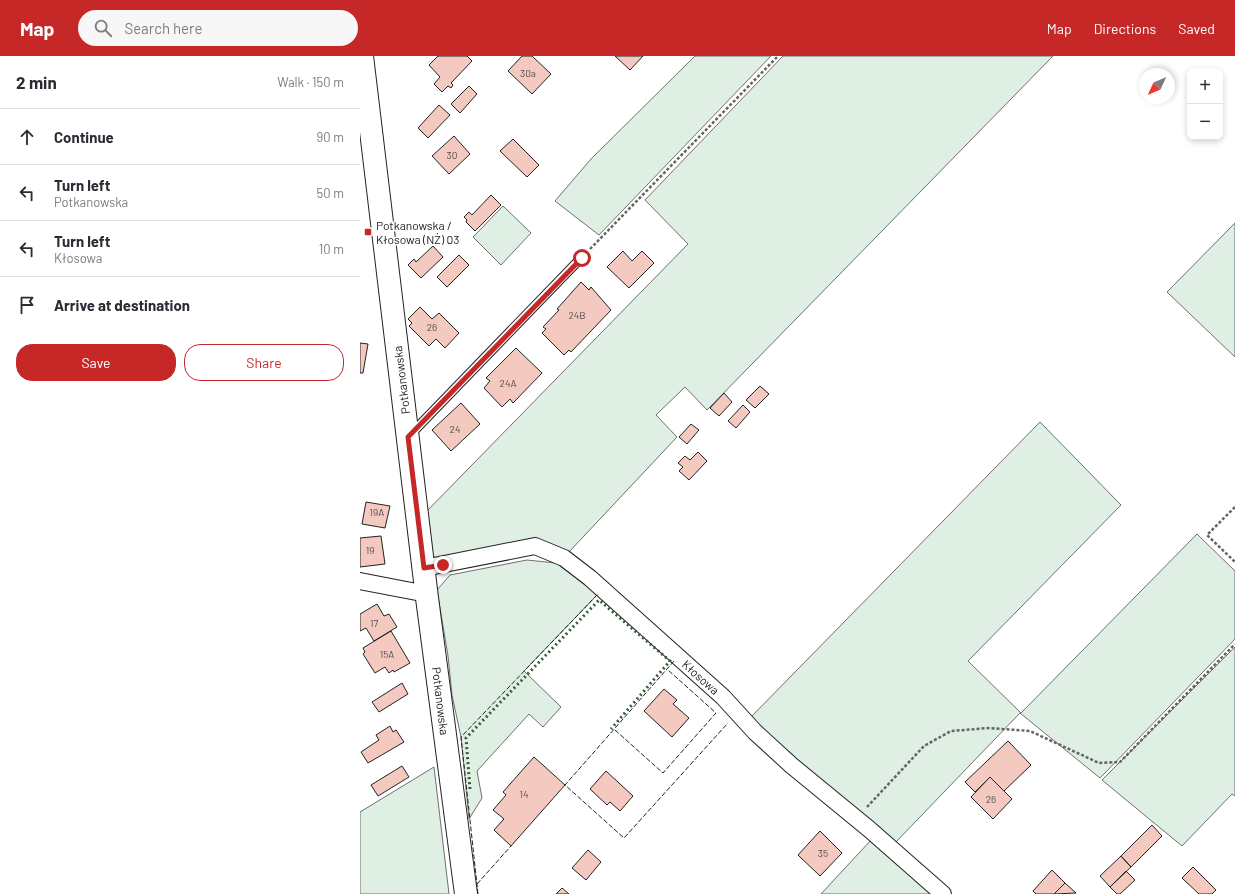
<!DOCTYPE html>
<meta charset="utf-8">
<style>
body{margin:0;font-family:Barlow,sans-serif;background:#f7f7f7;color:#2b2b33}
.controls{position:absolute;right:12px;top:12px;display:grid;overflow:hidden;border-radius:8px;box-shadow:0 2px 6px #0003}
.controls button{width:36px;height:36px;display:grid;place-items:center;padding:0;border:0;border-bottom:1px solid #e1e1e2;background:#fff;color:#2b2b33;font:20px sans-serif}
.compass{position:absolute;left:779px;top:12px;width:36px;height:36px;border-radius:50%;background:#fff;box-shadow:0 2px 6px #0003;rotate:226deg}
.stop{position:absolute;width:12px;height:12px;margin:-9px;border:3px solid #c62828;border-radius:50%;background:#fff}
.stop.end{background:#c62828;border-color:#fff;box-shadow:0 1px 4px #0008}
.list{margin:0;padding:0;list-style:none}
h2{display:flex;justify-content:space-between;align-items:center;height:52px;margin:0;padding:0 16px;font-size:17px}
h2 small{font-size:13px;font-weight:400;color:#7c7c81}
.list li{display:grid;grid-template-columns:26px 1fr auto;gap:12px;align-items:center;box-sizing:border-box;height:56px;padding:0 16px;border-top:1px solid #e1e1e2}
.list b{display:block;font-size:15px;white-space:nowrap}
.list p{margin:0;font-size:13px;white-space:nowrap;color:#7c7c81}
.list em{font-size:13px;font-style:normal;color:#7c7c81}
.actions{display:flex;gap:8px;padding:12px 16px}
.actions a{flex:1;padding:9px 0;border:1px solid #c62828;border-radius:16px;text-align:center;font-size:14px;color:#c62828}
.actions .main{background:#c62828;color:#fff}
.icon{flex:none;width:22px;height:22px;fill:none;stroke:currentColor;stroke-width:2;stroke-linecap:round;stroke-linejoin:round}
.map{position:relative;flex:none;width:875px;height:838px;overflow:hidden}
header{display:flex;align-items:center;gap:24px;box-sizing:border-box;height:56px;padding:0 20px;background:#c62828;color:#fff}
header strong{font-size:19px}
nav{display:flex;gap:22px;margin-inline-start:auto;font-size:14px}
.search{width:280px;height:36px;background:#f7f7f7;display:flex;align-items:center;gap:10px;box-sizing:border-box;padding:0 14px;border-radius:22px;color:#7c7c81;font-size:15px}
main{display:flex}
aside{flex:1;background:#fff}
.map>svg:first-child{display:block}
.green{fill:#e0efe3;stroke:#6f6f6f}
.building{fill:#f3c9c0;stroke:#222}
.lines{fill:none;stroke-linecap:round;stroke-linejoin:round}
.lane-casing{stroke:#222;stroke-width:10}
.street-casing{stroke:#222;stroke-width:18}
.secondary-casing{stroke:#222;stroke-width:24}
.path{stroke:#646464;stroke-width:2.5;stroke-dasharray:3 2;stroke-linecap:butt}
.lane{stroke:#fff;stroke-width:8}
.street{stroke:#fff;stroke-width:16}
.secondary{stroke:#fff;stroke-width:22}
.hedge{stroke:#2f5e38;stroke-width:3;stroke-dasharray:2 3;stroke-linecap:butt}
.fence{stroke:#222;stroke-width:1;stroke-dasharray:5 2;stroke-linecap:butt}
.route{stroke:#c62828;stroke-width:5}
.poi-dot{fill:#c62828;stroke:#fff;stroke-width:1.5}
.labels{text-anchor:middle;dominant-baseline:central;stroke-width:3;stroke-linejoin:round;paint-order:stroke}
.number-label{font-size:10px;fill:#564c4a}
.poi-label{font-size:12px;fill:#222;stroke:#fff;text-anchor:start}
.street-label{font-size:12px;fill:#222;stroke:#fff}
</style>
<header>
<strong>Map</strong>
<div class="search"><svg class="icon" aria-label="search" viewBox="0 0 24 24"><circle cx="10" cy="10" r="6"/><path d="M15 15l6 6"/></svg>Search here</div>
<nav><a>Map</a><a>Directions</a><a>Saved</a></nav>
</header>
<main>
<aside>
<h2>2 min<small>Walk · 150 m</small></h2>
<ul class="list">
<li><svg class="icon" aria-label="ahead" viewBox="0 0 24 24"><path d="M12 20V5M6 11l6-6 6 6"/></svg><div><b>Continue</b></div><em>90 m</em></li>
<li><svg class="icon" aria-label="left" viewBox="0 0 24 24"><path d="M17 20v-9H6M10 6l-5 5 5 5"/></svg><div><b>Turn left</b><p>Potkanowska</p></div><em>50 m</em></li>
<li><svg class="icon" aria-label="left" viewBox="0 0 24 24"><path d="M17 20v-9H6M10 6l-5 5 5 5"/></svg><div><b>Turn left</b><p>Kłosowa</p></div><em>10 m</em></li>
<li><svg class="icon" aria-label="arrive" viewBox="0 0 24 24"><path d="M6 21V4h12l-3 4 3 4H6"/></svg><div><b>Arrive at destination</b></div></li>
</ul>
<div class="actions"><a class="main">Save</a><a>Share</a></div>
</aside>
<div class="map">
<svg width="875" height="838" viewBox="0 0 875 838">
<rect width="100%" height="100%" fill="#fff"/>
<path class="green" d="M335,0H411L239,179L195,145L231,103Z
M423,0H693L347,354L325,331L296,359L317,381L208,497L177,485L79,503L72,500L66,456L328,188L285,144Z
M143,150L171,177L141,209L113,181Z
M875,167V301L807,236Z
M680,366L761,449L608,605L661,657L837,478L875,515V583L740,722L660,657L534,788L390,662Z
M167,504L196,507L238,538L164,615L201,651L183,671L169,658L117,715L122,742L109,763L101,681L92,639L88,600L77,534L90,519Z
M875,591V740L872,738L822,790L742,724Z
M74,711L89,838H0V756Z
M512,783L575,838H461Z"/>
<path class="building" d="M78,0H107L112,5L91,27L93,29L91,32L88,30L82,36L74,28L80,21L69,9Z
M162,0H172L191,18L172,38L148,15Z
M255,0H283L270,14Z
M109,30L117,38L100,57L91,48Z
M79,49L90,59L68,82L58,72Z
M94,80L110,98L89,118L72,100Z
M153,83L179,109L167,121L140,95Z
M131,139L141,149L115,175L106,166L107,164L104,161L109,156L112,159Z
M73,190L83,201L61,222L48,209L54,203L56,206Z
M263,195L272,205L282,195L294,207L269,232L247,211Z
M99,199L109,209L87,231L77,221Z
M221,226L229,234L231,231L251,254L211,296L209,294L204,299L182,277L186,273L183,271L199,254L197,253Z
M60,251L72,263L79,257L99,277L85,292L76,283L69,290L49,270L52,267L48,263Z
M0,287L8,288L3,317H0Z
M156,292L182,317L153,347L150,343L142,351L124,332L130,325L126,322Z
M400,330L409,338L395,352L386,344Z
M364,337L372,346L359,360L350,352Z
M101,347L120,368L91,395L72,374Z
M383,349L390,356L376,372L368,365Z
M331,368L339,374L327,388L319,381Z
M338,396L347,405L329,424L319,415L323,411L318,407L325,400L330,404Z
M6,446L30,450L25,472L2,468Z
M21,480L25,508L0,511V482Z
M17,548L24,560L29,558L37,571L14,585L6,572L0,575V558Z
M31,575L50,607L34,616L33,614L29,617L25,611L15,617L3,598L5,596L3,592Z
M42,627L48,638L19,656L12,646Z
M304,633L317,644L313,648L329,662L312,681L284,655Z
M30,670L33,676L36,674L44,686L8,707L1,696L19,684L16,679Z
M648,685L671,709L644,735L630,721L615,736L605,726Z
M174,701L205,729L151,790L134,774L144,763L133,754L146,739L143,736Z
M42,710L49,721L18,740L11,729Z
M246,715L273,740L260,755L250,746L247,749L230,733Z
M630,721L652,743L633,763L611,741Z
M792,769L802,780L771,811L761,800Z
M460,775L482,797L460,820L438,799Z
M228,794L241,806L226,824L212,812Z
M761,800L771,811L750,831L740,820Z
M833,811L856,834L852,838H839L822,822Z
M692,814L705,827L694,838H676L673,835Z
M766,815L775,824L760,838H757L750,831Z
M705,827L716,837L694,838Z
M202,832L209,838H196Z"/>
<g class="lines">
<defs>
<path id="lane" d="M50,379L222,201"/>
<path id="street" d="M64,512L175,490L204,502L230,522L363,641L395,676L431,709L509,773L583,838
M0,525L67,538"/>
<path id="secondary" d="M2,0L67,542L106,838"/>
</defs>
<use href="#lane" class="lane-casing"/>
<use href="#street" class="street-casing"/>
<use href="#secondary" class="secondary-casing"/>
<path class="path" d="M230,193L418,0
M875,451L847,479L875,506
M507,751L564,690L591,675L629,672L670,675L739,707L760,706L875,588"/>
<use href="#lane" class="lane"/>
<use href="#street" class="street"/>
<use href="#secondary" class="secondary"/>
<path class="hedge" d="M110,733L106,682L239,544L310,605L251,673"/>
<path class="fence" d="M314,605L205,729L264,782L368,667
M255,674L303,717L356,657L308,614
M117,828L151,790
M118,838L101,681L238,538L239,539"/>
</g>
<g class="lines">
<path class="route" d="M83,509L64,512L48,381L222,202"/>
</g>
<rect class="poi-dot" x="4" y="172" width="8" height="8" rx="2"/>
<g class="labels">
<g class="number-label">
<text x="168" y="17">30a</text>
<text x="92" y="99">30</text>
<text x="217" y="259">24B</text>
<text x="72" y="271">26</text>
<text x="148" y="327">24A</text>
<text x="95" y="373">24</text>
<text x="17" y="456">19A</text>
<text x="10" y="494">19</text>
<text x="14" y="567">17</text>
<text x="27" y="598">15A</text>
<text x="164" y="738">14</text>
<text x="631" y="743">26</text>
<text x="463" y="797">35</text>
</g>
<g class="poi-label">
<text x="16" y="169">Potkanowska /<tspan x="16" dy="14">Kłosowa (NŻ) 03</tspan></text>
</g>
<g class="street-label">
<text transform="translate(41 324) rotate(-97)">Potkanowska</text>
<text transform="translate(341 621) rotate(42)">Kłosowa</text>
<text transform="translate(81 645) rotate(83)">Potkanowska</text>
</g>
</g>
</svg>
<div class="controls">
<button>+</button>
<button>−</button>
</div>
<svg class="compass" viewBox="-18 -18 36 36"><path d="M0-13l5 13h-10z" fill="#e53935"/><path d="M0 13l5-13h-10z" fill="#7c7c81"/></svg>
<div class="stop" style="left:222px;top:202px"></div>
<div class="stop end" style="left:83px;top:509px"></div>
</div>
</main>
